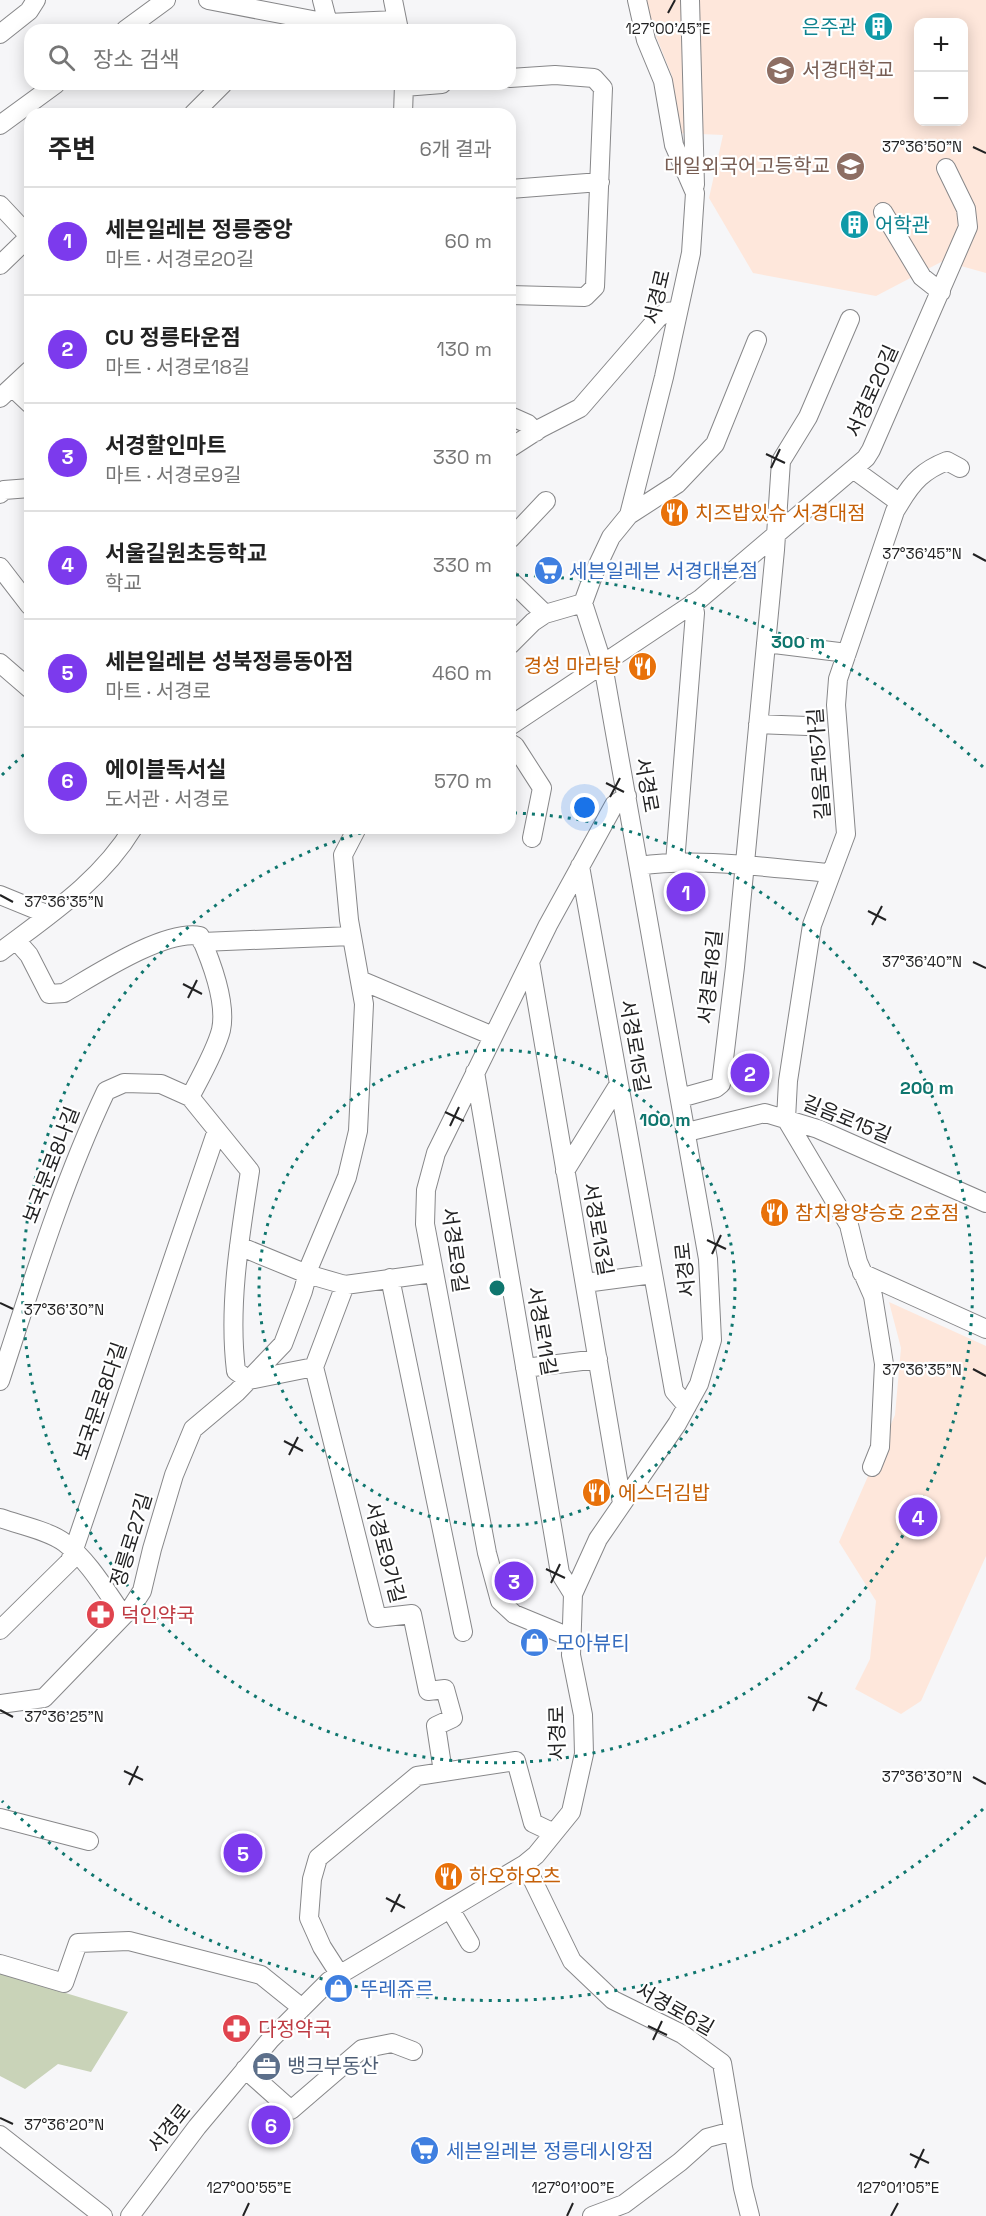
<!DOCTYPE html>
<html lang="ko">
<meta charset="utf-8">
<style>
body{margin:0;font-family:"Space Grotesk","Noto Sans KR",sans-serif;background:#f2f2f2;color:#222}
.controls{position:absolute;right:18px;top:18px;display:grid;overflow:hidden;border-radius:12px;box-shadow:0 3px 15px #0003}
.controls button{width:54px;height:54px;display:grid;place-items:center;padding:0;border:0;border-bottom:2px solid #e0e0e0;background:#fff;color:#222;font:30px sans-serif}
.you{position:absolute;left:585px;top:808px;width:21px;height:21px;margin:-15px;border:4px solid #fff;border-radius:50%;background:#1a73e8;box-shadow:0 0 0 9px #1a73e833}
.badge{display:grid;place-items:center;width:39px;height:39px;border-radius:50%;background:#7c3aed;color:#fff;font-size:20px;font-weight:700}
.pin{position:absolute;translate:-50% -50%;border:3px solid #fff;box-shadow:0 2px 6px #0006}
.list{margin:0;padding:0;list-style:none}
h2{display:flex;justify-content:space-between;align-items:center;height:78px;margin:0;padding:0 24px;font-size:26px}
h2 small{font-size:20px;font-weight:400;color:#767676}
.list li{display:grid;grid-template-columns:39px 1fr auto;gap:18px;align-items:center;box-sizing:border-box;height:108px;padding:0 24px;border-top:2px solid #e0e0e0}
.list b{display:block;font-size:22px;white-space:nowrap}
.list p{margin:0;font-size:20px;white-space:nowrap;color:#767676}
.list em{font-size:20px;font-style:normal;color:#767676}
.icon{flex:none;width:33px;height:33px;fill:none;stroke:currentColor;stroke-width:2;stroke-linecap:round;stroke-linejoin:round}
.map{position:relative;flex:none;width:986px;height:2216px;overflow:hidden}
.search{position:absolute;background:#fff;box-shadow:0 3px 15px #0003;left:24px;top:24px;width:492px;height:66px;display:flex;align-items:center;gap:15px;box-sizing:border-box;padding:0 21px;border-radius:18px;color:#767676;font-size:22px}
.panel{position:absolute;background:#fff;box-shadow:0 3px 15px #0003;left:24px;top:108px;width:492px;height:726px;border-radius:18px}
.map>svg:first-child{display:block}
.education{fill:#fee7db;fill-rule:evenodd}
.green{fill:#c9d3b8}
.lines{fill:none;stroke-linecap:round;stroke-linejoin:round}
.minor-casing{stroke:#878789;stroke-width:20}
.minor{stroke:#fff;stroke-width:18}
.ticks{fill:none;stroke:#222223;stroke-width:2}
.ring{fill:none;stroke:#0f766e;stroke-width:3;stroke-dasharray:3 6}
.labels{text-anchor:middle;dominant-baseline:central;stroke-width:4.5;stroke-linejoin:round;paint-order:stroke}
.culture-label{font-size:20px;fill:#0d838f;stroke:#fff;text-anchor:end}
.education-label{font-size:20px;fill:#785e54;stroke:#fff;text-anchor:start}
.street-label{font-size:20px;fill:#222223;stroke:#fff}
.food-label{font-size:20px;fill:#c56008;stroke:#fff;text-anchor:start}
.shop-label{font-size:20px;fill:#366cbe;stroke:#fff;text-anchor:start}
.health-label{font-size:20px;fill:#be3a42;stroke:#fff;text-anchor:start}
.service-label{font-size:20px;fill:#4e5e75;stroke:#fff;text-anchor:start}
.ticks-label{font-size:15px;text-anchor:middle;fill:#222223;stroke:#fff;stroke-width:4.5;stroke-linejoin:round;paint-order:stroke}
.centre{fill:#0f766e;stroke:#fff;stroke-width:3}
.ring-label{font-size:18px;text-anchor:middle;font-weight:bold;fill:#0f766e;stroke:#fff;stroke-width:4.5;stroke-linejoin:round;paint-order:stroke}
</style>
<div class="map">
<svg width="986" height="2216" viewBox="0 0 986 2216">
<rect width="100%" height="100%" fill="#f6f6f8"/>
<path class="education" d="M645,0H986V273L943,261L876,296L753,273L709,198L723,135L677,133L672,76L652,26ZM918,22H964V122H918Z
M889,1302L986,1346V1556L921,1701L901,1714L855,1689L870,1659L876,1601L839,1542L895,1415L901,1348Z"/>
<path class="green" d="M0,1973L128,2012L91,2072L58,2064L25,2089L0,2076Z"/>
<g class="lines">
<defs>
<path id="minor" d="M208,0L328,23L397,20
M393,0L399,30
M690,0L695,185
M319,28L328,23L322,0
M125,30L166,0
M0,34L29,11L36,0
M510,78L555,75L594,78L603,88L595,287L585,297L510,295
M404,87L442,84
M193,114L223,84
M403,114L404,84
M0,125L56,84
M510,189L600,182
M0,205L30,237
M883,212L922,277L941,292
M0,265L30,236
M13,388L30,404
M0,398L30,370
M510,416L528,424L536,432
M510,448L541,428L580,408L658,318L666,312L676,311
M853,469L900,503L895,511L838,679L836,705L846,834L812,925L788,1081L786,1119L849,1225L858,1262L873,1296L884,1364L880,1447L872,1467
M0,494L4,490L30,488
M900,503C913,481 924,470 947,461L960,468
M629,515L677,484L715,444L757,340
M510,539L546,501
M0,567L30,606
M510,580L545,614
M766,643L847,653
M510,645L533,622L545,614L583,603
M0,663L30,689
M758,724L807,726
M510,726L700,599L866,458L871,450L968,227L966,209L946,168
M510,743L515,746L542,788L532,838
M675,863L695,613L693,603
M580,866L674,1391L687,1406
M639,866C700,857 768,868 830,873
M0,895L49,915
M16,940L29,955L49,994L64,993C95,975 165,929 200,936C211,961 227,1002 221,1030C216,1050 200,1078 190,1097
M202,942L352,936
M0,952C49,915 101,881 133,828
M530,962L622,1503
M360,980L493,1036
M475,1072L560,1573L573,1594
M680,1098L716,1088L721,1084L735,967L775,550L781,461L808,417L850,319
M687,1132L765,1113L818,1129L986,1203
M565,1171L619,1084
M239,1246L307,1274L345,1285L433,1273
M862,1273L986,1329
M390,1278L463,1632
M585,1283L653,1274
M345,1285L314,1367L377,1618L412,1614L428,1691L445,1689L453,1718L436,1726L443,1772
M525,1368L598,1359
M0,1381C32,1283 62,1184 106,1091L124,1083L161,1084L190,1097L250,1171C240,1236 228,1305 236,1371L249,1380L314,1367
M0,1518C19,1525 50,1531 65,1543C89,1561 106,1591 123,1615
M0,1630L70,1561L217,1130
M572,1638L514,1614L500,1601L487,1553L425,1224L426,1190L436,1153L548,925L614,805L627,796
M0,1704L44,1698L131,1608L142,1591L152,1549L174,1475L193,1429L237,1392L283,1344L303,1291L310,1265L347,1177L358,1131L364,1004L349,920L343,855L357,828
M0,1818L89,1841
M525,1864L572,1961L613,2000L682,2034L722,2063L743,2188L750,2216
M450,1909L470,1943
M0,1964L64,1983L78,1943L129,1941L261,1975L302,2008
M340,1975L322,1947L309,1918L312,1879L318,1858L417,1776L516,1761L533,1823L554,1833
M245,2069L291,2110L362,2049L392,2043L413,2051
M0,2135L103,2216
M130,2216L197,2127L270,2040L329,1981L525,1864L536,1855L571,1812L584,1754L583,1715L571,1655L573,1594L598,1539L677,1424L699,1384L712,1340L708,1259L603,665L583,603L594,573L611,537L629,515L664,377L691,253L695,193L674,145L663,81L646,40L637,0
M592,2216L624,2204L680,2162L707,2138L733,2131"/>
</defs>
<use href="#minor" class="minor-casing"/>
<use href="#minor" class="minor"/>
</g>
<path class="ticks" d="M668,13L675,0M973,147L986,153M766,454L785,463M771,468L780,449M973,554L986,561M606,783L624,792M610,797L620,778M0,895L13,902M868,911L886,920M872,925L882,906M973,962L986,968M183,984L202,994M188,998L197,980M445,1112L464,1121M450,1126L459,1107M707,1240L726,1249M712,1254L721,1235M0,1303L13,1309M973,1369L986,1376M284,1441L303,1451M289,1455L298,1437M546,1569L565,1578M551,1583L560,1564M808,1697L827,1706M0,1710L13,1717M813,1711L822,1692M124,1771L143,1780M973,1777L986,1784M129,1785L138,1766M386,1898L405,1908M391,1912L400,1894M648,2026L667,2035M653,2040L662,2021M0,2118L13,2124M910,2154L929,2163M915,2168L924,2149M243,2216L249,2203M567,2216L573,2203M891,2216L898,2203"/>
<g class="ring">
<circle cx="497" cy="1288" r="238"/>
<path d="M514 813A475 475 0 1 1 378 828"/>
<path d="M983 1809A713 713 0 0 1 2 1801M2 775A713 713 0 0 1 29 750M516 575A713 713 0 0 1 983 767"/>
</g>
<defs>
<symbol id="building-disc" viewBox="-11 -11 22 22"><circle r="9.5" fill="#0f9aa8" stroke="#fff"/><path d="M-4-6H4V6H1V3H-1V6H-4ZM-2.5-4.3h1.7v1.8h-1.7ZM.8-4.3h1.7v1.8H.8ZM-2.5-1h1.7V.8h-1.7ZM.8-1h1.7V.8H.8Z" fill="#fff"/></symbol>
<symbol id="university-disc" viewBox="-11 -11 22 22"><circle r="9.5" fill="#8d6e63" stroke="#fff"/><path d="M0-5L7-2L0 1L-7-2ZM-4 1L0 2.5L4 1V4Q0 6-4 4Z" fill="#fff"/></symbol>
<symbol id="school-disc" viewBox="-11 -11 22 22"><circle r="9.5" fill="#8d6e63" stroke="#fff"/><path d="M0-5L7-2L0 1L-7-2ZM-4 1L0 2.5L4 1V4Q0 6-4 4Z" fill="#fff"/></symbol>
<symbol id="restaurant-disc" viewBox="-11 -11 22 22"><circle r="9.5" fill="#e8710a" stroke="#fff"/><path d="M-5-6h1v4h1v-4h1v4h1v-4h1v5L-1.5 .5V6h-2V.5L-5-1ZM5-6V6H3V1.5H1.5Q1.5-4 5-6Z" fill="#fff"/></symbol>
<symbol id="supermarket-disc" viewBox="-11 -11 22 22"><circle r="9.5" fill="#3f7fe0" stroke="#fff"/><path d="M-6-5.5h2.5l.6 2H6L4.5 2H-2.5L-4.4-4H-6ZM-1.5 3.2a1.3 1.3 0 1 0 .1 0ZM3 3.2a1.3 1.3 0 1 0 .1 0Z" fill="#fff"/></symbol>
<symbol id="pharmacy-disc" viewBox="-11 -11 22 22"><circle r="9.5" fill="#e0444e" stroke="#fff"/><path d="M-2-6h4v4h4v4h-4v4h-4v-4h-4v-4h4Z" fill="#fff"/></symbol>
<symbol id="shop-disc" viewBox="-11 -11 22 22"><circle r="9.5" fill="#3f7fe0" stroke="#fff"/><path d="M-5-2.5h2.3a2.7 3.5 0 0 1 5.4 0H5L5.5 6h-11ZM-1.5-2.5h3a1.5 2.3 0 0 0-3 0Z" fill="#fff"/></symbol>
<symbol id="office-disc" viewBox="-11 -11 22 22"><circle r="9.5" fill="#5c6f8a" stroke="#fff"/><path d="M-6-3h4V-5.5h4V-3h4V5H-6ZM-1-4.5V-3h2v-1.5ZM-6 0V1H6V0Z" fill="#fff"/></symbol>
</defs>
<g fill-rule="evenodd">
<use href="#building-disc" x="862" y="10" width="33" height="33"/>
<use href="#university-disc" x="764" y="54" width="33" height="33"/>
<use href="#school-disc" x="834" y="150" width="33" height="33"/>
<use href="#building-disc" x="838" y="208" width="33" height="33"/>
<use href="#restaurant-disc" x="658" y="496" width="33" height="33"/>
<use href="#supermarket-disc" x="532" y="554" width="33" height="33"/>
<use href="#restaurant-disc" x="626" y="650" width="33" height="33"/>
<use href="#restaurant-disc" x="758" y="1196" width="33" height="33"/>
<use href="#restaurant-disc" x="580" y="1476" width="33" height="33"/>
<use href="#pharmacy-disc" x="84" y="1598" width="33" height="33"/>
<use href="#shop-disc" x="518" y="1626" width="33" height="33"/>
<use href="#restaurant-disc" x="432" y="1860" width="33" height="33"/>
<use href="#shop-disc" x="322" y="1972" width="33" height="33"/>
<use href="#pharmacy-disc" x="220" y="2012" width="33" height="33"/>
<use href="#office-disc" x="250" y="2050" width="33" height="33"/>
<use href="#supermarket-disc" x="408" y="2134" width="33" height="33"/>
</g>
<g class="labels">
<g class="culture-label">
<text x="857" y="27">은주관</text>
<text x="875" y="225" text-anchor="start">어학관</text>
</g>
<g class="education-label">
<text x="802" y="70">서경대학교</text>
<text x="830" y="166" text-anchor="end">대일외국어고등학교</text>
</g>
<g class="street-label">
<text transform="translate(657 297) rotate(-77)">서경로</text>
<text transform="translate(872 391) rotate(-66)">서경로20길</text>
<text transform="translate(819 764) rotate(-94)">길음로15가길</text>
<text transform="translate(647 785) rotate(80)">서경로</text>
<text transform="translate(710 977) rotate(-84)">서경로18길</text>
<text transform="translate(635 1046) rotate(80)">서경로15길</text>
<text transform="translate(847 1119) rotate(22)">길음로15길</text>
<text transform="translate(51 1165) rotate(-69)">보국문로8나길</text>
<text transform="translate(598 1229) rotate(80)">서경로13길</text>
<text transform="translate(455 1250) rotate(82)">서경로9길</text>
<text transform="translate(685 1270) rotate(-96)">서경로</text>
<text transform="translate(542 1331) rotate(80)">서경로11길</text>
<text transform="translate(100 1401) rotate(-71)">보국문로8다길</text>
<text transform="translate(131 1540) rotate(-73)">정릉로27길</text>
<text transform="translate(385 1552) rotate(75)">서경로9가길</text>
<text transform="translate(557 1733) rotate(-91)">서경로</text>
<text transform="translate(675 2009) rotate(29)">서경로6길</text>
<text transform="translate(169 2128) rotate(-52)">서경로</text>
</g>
<g class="food-label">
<text x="695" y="513">치즈밥있슈 서경대점</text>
<text x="621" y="666" text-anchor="end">경성 마라탕</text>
<text x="795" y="1213">참치왕양승호 2호점</text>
<text x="618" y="1493">에스더김밥</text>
<text x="469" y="1876">하오하오츠</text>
</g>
<g class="shop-label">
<text x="569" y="571">세븐일레븐 서경대본점</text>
<text x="556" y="1643">모아뷰티</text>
<text x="360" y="1989">뚜레쥬르</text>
<text x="446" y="2151">세븐일레븐 정릉데시앙점</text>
</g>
<g class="health-label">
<text x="121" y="1615">덕인약국</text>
<text x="258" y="2029">다정약국</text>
</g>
<g class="service-label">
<text x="287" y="2066">뱅크부동산</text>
</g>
</g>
<g class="ticks-label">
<text x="668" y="34">127°00'45"E</text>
<text x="922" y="152">37°36'50"N</text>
<text x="922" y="559">37°36'45"N</text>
<text x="64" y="907">37°36'35"N</text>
<text x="922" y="967">37°36'40"N</text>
<text x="64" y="1315">37°36'30"N</text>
<text x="922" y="1375">37°36'35"N</text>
<text x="64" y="1722">37°36'25"N</text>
<text x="922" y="1782">37°36'30"N</text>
<text x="64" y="2130">37°36'20"N</text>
<text x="249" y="2193">127°00'55"E</text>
<text x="573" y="2193">127°01'00"E</text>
<text x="898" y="2193">127°01'05"E</text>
</g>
<circle cx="497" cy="1288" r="9" class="centre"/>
<g class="ring-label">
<text x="798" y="648">300 m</text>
<text x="927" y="1094">200 m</text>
<text x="665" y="1126">100 m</text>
</g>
</svg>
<div class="controls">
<button>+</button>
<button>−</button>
</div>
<div class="you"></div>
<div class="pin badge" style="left:686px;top:892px">1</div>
<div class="pin badge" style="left:750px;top:1073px">2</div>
<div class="pin badge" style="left:514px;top:1581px">3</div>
<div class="pin badge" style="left:918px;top:1517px">4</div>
<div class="pin badge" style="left:243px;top:1853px">5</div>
<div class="pin badge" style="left:271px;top:2125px">6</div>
<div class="search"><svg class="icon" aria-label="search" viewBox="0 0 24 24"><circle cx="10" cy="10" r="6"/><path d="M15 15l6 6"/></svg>장소 검색</div>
<section class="panel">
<h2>주변<small>6개 결과</small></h2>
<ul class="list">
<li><span class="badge">1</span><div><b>세븐일레븐 정릉중앙</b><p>마트 · 서경로20길</p></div><em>60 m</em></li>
<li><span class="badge">2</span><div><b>CU 정릉타운점</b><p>마트 · 서경로18길</p></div><em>130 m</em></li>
<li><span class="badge">3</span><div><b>서경할인마트</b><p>마트 · 서경로9길</p></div><em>330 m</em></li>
<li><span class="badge">4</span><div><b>서울길원초등학교</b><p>학교</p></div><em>330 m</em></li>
<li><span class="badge">5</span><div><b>세븐일레븐 성북정릉동아점</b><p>마트 · 서경로</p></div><em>460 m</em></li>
<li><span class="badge">6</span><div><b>에이블독서실</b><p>도서관 · 서경로</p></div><em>570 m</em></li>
</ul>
</section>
</div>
